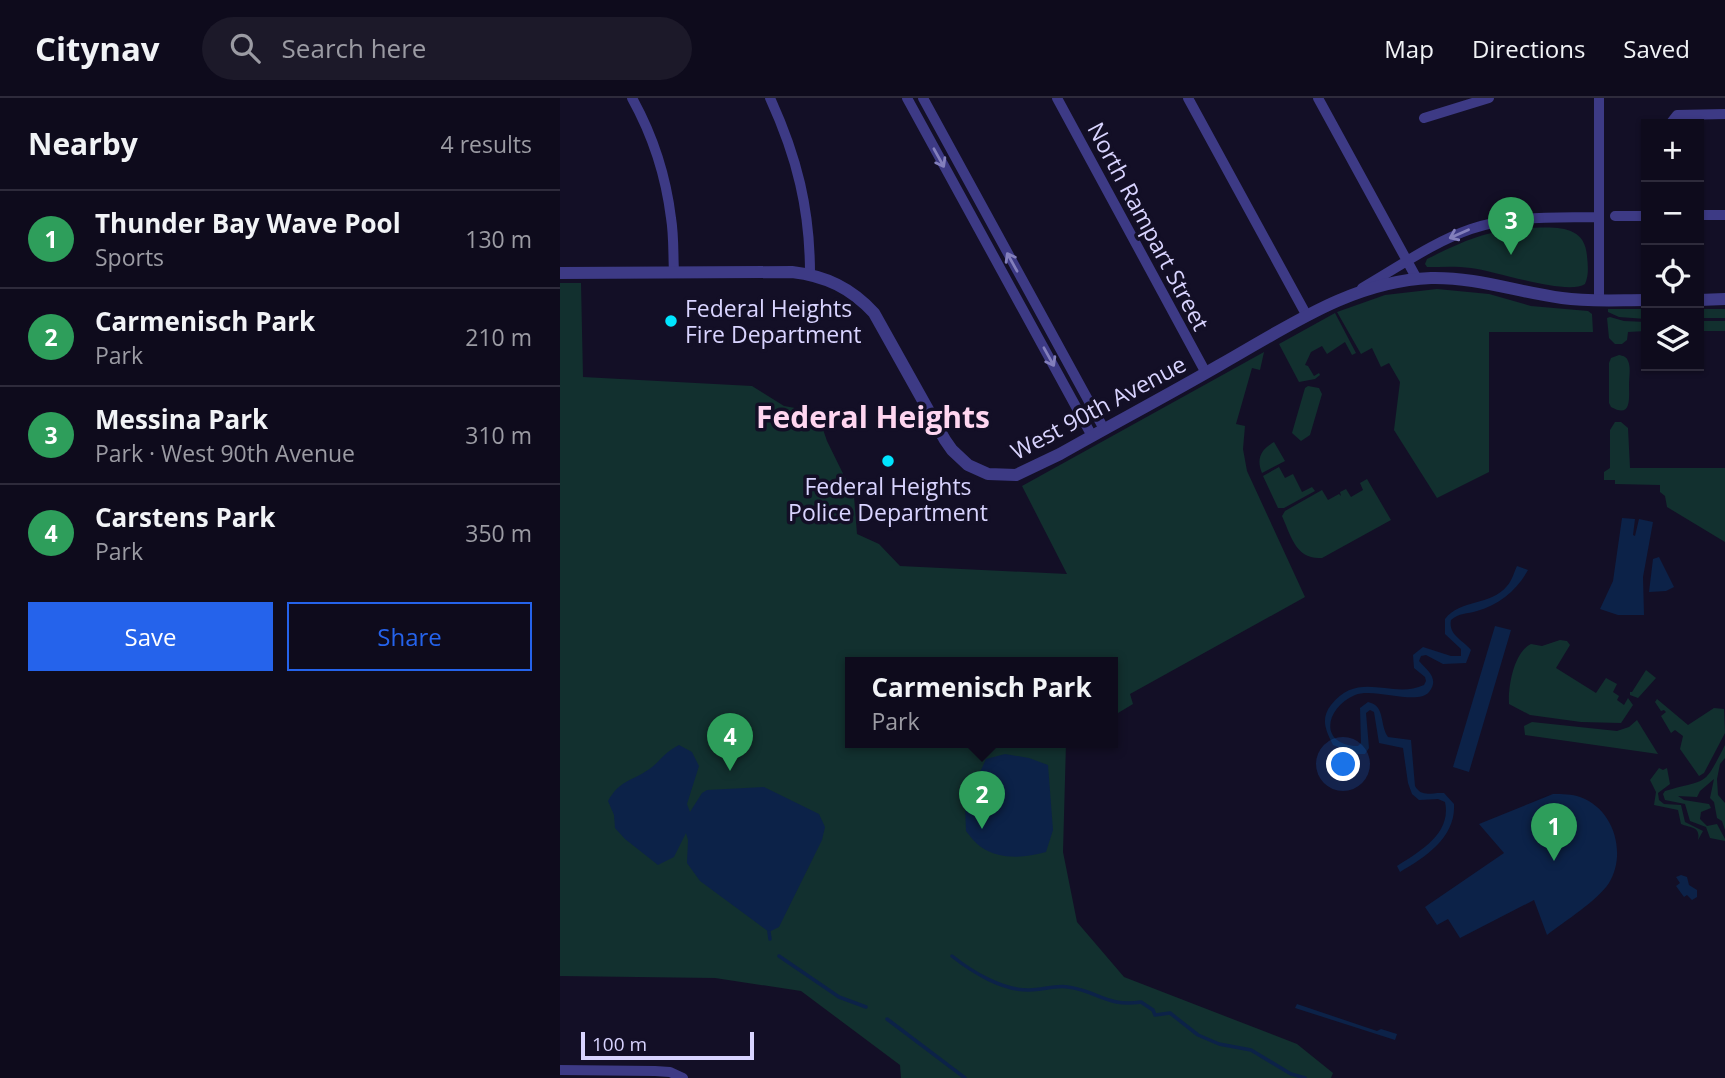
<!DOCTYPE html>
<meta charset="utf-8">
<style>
body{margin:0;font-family:"Open Sans",sans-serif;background:#1c1929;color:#f1f3f6}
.controls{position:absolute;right:21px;top:21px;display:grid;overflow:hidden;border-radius:0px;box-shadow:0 2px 5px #0004}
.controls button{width:63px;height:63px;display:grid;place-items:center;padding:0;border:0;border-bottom:2px solid #2e2b3b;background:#0e0b1c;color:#f1f3f6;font:35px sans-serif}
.scale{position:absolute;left:21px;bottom:18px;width:173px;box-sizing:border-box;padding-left:7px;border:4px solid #d9d4ff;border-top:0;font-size:19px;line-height:24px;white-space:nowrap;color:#d9d4ff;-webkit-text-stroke:5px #130f26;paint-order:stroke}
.you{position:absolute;left:784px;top:667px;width:24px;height:24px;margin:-18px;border:5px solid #fff;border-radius:50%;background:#1a73e8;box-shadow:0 0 0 10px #1a73e833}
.badge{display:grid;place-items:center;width:46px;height:46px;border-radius:50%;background:#2563eb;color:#fff;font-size:23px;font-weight:700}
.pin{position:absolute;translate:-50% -58px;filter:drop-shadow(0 2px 4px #0008)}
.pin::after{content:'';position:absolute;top:37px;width:24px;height:21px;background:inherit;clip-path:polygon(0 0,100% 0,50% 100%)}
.popup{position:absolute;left:285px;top:559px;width:273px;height:91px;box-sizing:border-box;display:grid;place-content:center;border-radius:0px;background:#0e0b1c;filter:drop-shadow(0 2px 5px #0005);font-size:23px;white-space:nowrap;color:#9b9ba3}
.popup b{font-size:26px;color:#f1f3f6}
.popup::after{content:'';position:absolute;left:50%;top:100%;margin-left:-14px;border:14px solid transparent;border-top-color:#0e0b1c}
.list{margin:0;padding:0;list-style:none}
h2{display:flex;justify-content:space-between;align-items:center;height:91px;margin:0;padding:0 28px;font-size:30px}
h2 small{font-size:23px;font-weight:400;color:#9b9ba3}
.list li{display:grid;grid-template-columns:46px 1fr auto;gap:21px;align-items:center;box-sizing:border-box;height:98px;padding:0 28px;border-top:2px solid #2e2b3b}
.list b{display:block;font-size:26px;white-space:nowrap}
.list p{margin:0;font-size:23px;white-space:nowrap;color:#9b9ba3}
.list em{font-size:23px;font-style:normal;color:#9b9ba3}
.actions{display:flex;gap:14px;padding:21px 28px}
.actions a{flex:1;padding:16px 0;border:2px solid #2563eb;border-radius:0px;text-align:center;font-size:24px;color:#2563eb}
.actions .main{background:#2563eb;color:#fff}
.icon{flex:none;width:38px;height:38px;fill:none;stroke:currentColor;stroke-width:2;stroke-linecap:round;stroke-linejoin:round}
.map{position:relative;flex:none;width:1165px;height:980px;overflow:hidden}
header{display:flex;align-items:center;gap:42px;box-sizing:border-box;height:98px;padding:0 35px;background:#0e0b1c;border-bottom:2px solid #2e2b3b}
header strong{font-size:33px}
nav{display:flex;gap:38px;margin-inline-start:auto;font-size:24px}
.search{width:490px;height:63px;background:#1c1929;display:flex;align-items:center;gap:18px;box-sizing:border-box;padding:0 24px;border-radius:38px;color:#9b9ba3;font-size:26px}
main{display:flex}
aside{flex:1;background:#0e0b1c}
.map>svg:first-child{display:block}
.green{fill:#12302f}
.water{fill:#0c2248}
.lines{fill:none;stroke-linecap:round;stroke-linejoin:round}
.stream{stroke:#0c2248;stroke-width:3.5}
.minor{stroke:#3d3a85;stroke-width:10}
.tertiary{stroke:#3d3a85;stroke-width:12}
.oneway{stroke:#837fbc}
.poi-dot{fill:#00e5ff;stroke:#130f26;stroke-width:2.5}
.labels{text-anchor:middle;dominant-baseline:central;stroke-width:7;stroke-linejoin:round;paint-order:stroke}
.street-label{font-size:23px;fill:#d9d4ff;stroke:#130f26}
.poi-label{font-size:23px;fill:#d9d4ff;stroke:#130f26;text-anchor:start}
.district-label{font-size:30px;font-weight:bold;fill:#ffd6f0;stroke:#130f26}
</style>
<header>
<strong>Citynav</strong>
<div class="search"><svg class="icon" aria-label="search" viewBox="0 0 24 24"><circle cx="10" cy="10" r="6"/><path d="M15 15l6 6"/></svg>Search here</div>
<nav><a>Map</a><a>Directions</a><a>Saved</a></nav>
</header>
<main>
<aside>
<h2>Nearby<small>4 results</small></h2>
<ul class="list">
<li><span class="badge" style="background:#2e9e5b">1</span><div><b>Thunder Bay Wave Pool</b><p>Sports</p></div><em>130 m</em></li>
<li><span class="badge" style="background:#2e9e5b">2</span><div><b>Carmenisch Park</b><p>Park</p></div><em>210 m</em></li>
<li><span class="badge" style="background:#2e9e5b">3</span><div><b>Messina Park</b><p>Park · West 90th Avenue</p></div><em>310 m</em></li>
<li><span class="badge" style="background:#2e9e5b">4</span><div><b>Carstens Park</b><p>Park</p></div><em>350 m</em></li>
</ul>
<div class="actions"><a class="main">Save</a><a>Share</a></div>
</aside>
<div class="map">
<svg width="1165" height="980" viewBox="0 0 1165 980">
<rect width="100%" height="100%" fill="#130f26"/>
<path class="green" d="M963,130C988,130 1025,123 1027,158C1028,168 1029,177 1025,186C1007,198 936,173 911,170C897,168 882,169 867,169L865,166L867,161C904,143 922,134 963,130Z
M0,185H21L23,279L192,288L224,308L257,314L267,343L294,398L297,436L319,446L340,468L507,476L462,388L704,254L700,272L692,270L676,326L685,328L683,351L687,373L745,499L570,596L573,606L553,618V565H291V645H506L503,754L517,824L564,879L737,946L773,975L771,980H341L340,967L241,893L155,880L0,878Z
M877,191L929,196L971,208L1028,213L1032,216L1033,234H929V374L877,400L834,332L840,284L829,265L821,269L812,250L801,256L777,214L825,197Z
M1048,211H1086V221L1059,219L1048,214Z
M1139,211H1165V220H1139Z
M775,215L796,255L792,257L785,244L767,256L762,248L751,254L745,267L748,268L754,278L759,275L760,277L755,281L739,284L719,246Z
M1050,219L1064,223L1086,224V233L1068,234L1067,242L1062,246H1055L1049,240L1047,220Z
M1139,223H1165V233H1139Z
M1059,257C1063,258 1066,258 1068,263C1071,269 1069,280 1069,286C1069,300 1072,321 1051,309L1049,305V265L1051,260Z
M748,288L759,290L762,296L750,337L741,343L732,335L745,290Z
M1055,324H1061L1068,330L1070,370H1165V444L1107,409L1105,398L1100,394V387L1055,386V382H1044V374L1050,370V332Z
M714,344L725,363L702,375C696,361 701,351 714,344Z
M719,369L725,380L733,376L742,394L752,389L755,393L724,410H718L703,378Z
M807,381L831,422L762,460C736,462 731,438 722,418L725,413L762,392L768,402L779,396L781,398L780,394L786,391L791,399L803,392L800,385Z
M1000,542L1007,543L1010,547L996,570L1036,595L1046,580L1057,586L1053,594L1059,598L1057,602L1064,607L1068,600L1073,607L1061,625L1021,624L970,617L949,606C948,588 954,554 971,546L982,548Z
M1086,572L1096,580L1078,600L1070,597V594H1072Z
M1097,601L1128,627L1154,610L1164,611L1165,635L1144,675L1139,678L1120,651L1123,638L1115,632L1111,635L1101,618L1106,614L1104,612L1101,613L1095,604Z
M1077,622L1098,656L965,637L964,628L972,624L1057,633L1069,629Z
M1165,647V660L1160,666L1157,681L1158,697L1165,705V732L1162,723L1157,720L1154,704L1150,700L1154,681L1140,693L1137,699L1118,698L1124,702L1149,706L1151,710L1141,714L1140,721L1147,728L1157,726L1165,741V743L1150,740L1146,729L1130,723L1125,706L1105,702L1103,696L1105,693C1149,680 1143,690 1165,647Z
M1099,670L1103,672L1107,670L1110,686L1098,695L1099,702L1104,706L1121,707L1125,724L1143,733L1138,742C1141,728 1130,730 1121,726L1118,712L1094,707L1096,694L1090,682Z"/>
<path class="water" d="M1062,420L1075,421L1073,437L1075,438L1079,421L1093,424L1083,479L1084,517H1058L1040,511L1053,483Z
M1099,459L1114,489L1106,493L1089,494L1093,461Z
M957,468L968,472C957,492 939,507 917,513C907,516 899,515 891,522C888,537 903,542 911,552L906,565L883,566L866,557L861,558L859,563C867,572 880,581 869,594C857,608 814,589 795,597C765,610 758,647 798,648L801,645L800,610L808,604C826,608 819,626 828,639L851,642L855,688C862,700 871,694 884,695L894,706C896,739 866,759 840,774L837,768C859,754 892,736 885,704L878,701L859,702L852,696L848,685L843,650L819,645L814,614L810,612L806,615L809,650L805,656H796L773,647C766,633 760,621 771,607C799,571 832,602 864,587L866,583L865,579L854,570L853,557L863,549L891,558H901V551L885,536V521C900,501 931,508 947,488C952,483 954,474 957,468Z
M935,528L951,532L909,674L893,669Z
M119,647L132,654L139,668L127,706L130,714L142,695L147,692L204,689L259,716L265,729L262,742L219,829L209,834L140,783L127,765L128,742L126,735L114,759L98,767L65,741L55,730L54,717L48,703C60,682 70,684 88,672C101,663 102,656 119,647Z
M445,656L469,660L488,667L493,732L486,754C465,760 440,762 421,749C415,745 410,738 406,733L405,707L426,661Z
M993,696C1002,696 1012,696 1020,699C1054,711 1067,755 1049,785C1037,803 1005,823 987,837L974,802L900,840L888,821L877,827L865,809L944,755L919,726Z
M1121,777L1127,779L1129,787L1137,792V799L1132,802L1127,797L1124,799L1116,788L1120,785L1116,779Z
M737,906L817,933L821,931L837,936L835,942L735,910Z"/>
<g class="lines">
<path class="stream" d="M209,834L210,841
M219,858L279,899L306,909
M392,858C412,874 443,893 470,892C482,892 496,887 508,889C538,893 546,909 581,904L593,912L595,917L610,915L638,937L659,946L691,952L731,976L745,980
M327,921L405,980"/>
<path class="minor" d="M72,0C92,36 106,79 111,120C114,138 113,156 114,174
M210,0C237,59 250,111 250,176
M347,0L532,338
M363,0L544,331
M497,0L646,275
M628,0L747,218
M758,0L857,181
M1039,0V202
M864,20L929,0
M1110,26L1117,17L1165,16
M1139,117H1165
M1055,118H1086
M802,190C837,170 873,144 911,131C952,117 996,120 1039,119
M0,972L95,973L110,974L123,980"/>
<path class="tertiary" d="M0,175L232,174C266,178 291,190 314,215L385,342L392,352L408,367L428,376L456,377L500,356C553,326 606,298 658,268C726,230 791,183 871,180C916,179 957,194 1002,200C1029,204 1058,202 1086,202
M1139,202L1165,201"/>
</g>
<defs><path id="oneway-shaft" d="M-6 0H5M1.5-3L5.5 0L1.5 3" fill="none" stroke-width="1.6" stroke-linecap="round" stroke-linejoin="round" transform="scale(1.75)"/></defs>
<g class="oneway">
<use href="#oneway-shaft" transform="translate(379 60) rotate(61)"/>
<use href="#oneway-shaft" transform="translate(899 136) rotate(156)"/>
<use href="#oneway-shaft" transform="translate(452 164) rotate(-119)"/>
<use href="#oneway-shaft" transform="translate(489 259) rotate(61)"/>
</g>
<g class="poi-dot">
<circle cx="111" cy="223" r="7"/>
<circle cx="328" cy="363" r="7"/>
</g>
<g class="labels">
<g class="street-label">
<text transform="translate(589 128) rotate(62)">North Rampart Street</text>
<text transform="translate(538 309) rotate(-28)">West 90th Avenue</text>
</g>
<g class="poi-label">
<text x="125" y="210">Federal Heights<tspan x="125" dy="26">Fire Department</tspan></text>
<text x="328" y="388" text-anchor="middle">Federal Heights<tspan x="328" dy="26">Police Department</tspan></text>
</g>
<g class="district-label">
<text x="313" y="318">Federal Heights</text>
</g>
</g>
</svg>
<div class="controls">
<button>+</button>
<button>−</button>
<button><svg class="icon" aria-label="locate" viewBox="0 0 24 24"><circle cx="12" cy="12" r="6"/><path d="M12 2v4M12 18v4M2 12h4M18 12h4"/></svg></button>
<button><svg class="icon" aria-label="layers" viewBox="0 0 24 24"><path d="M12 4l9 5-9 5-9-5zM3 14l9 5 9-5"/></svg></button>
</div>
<div class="scale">100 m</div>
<div class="you"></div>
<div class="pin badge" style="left:994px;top:763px;background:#2e9e5b">1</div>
<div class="pin badge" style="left:422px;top:731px;background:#2e9e5b">2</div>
<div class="popup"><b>Carmenisch Park</b>Park</div>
<div class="pin badge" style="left:951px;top:157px;background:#2e9e5b">3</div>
<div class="pin badge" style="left:170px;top:673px;background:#2e9e5b">4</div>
</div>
</main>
